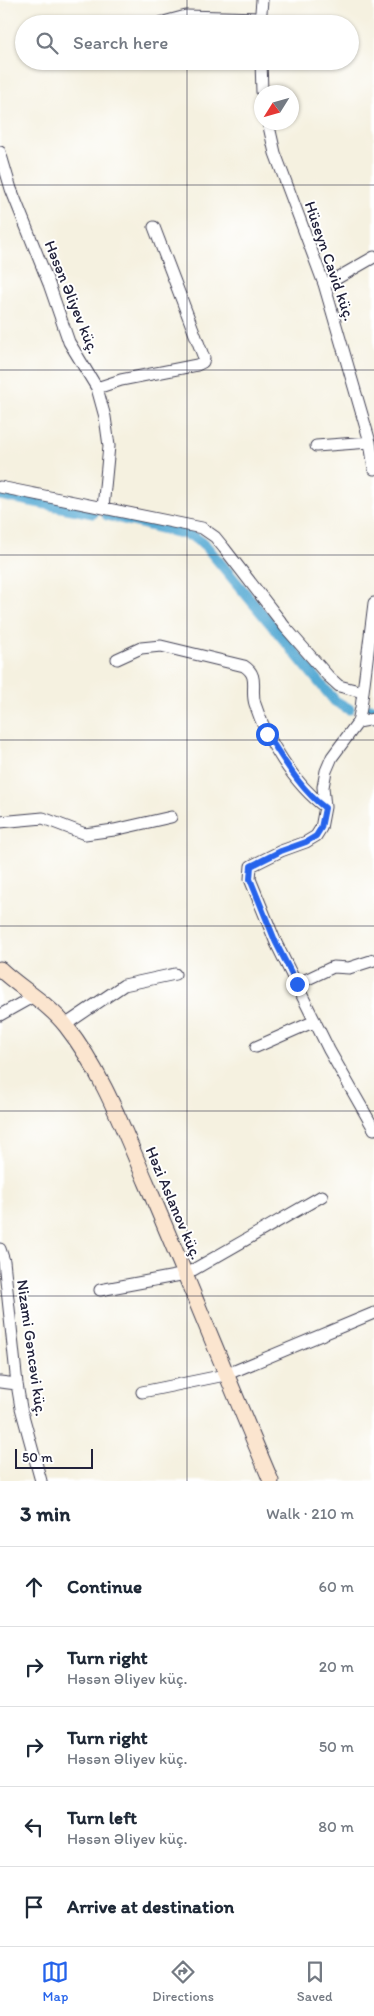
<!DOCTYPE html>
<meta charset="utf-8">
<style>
body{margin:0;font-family:Itim,sans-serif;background:#f6f6f7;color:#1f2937}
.compass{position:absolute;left:254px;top:85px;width:45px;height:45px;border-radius:50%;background:#fff;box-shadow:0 1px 4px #0004;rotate:233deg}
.scale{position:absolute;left:15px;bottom:12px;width:78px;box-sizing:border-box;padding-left:5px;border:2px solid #22223b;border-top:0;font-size:14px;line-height:18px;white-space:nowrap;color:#22223b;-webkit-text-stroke:4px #fff;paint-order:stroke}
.stop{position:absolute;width:15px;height:15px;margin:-11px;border:4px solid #2563eb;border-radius:50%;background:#fff}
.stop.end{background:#2563eb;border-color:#fff;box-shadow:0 1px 5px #0008}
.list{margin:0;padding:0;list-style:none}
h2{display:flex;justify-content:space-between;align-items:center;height:65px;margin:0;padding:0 20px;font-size:21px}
h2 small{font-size:16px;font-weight:400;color:#747a83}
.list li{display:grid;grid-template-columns:32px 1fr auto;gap:15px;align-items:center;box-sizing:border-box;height:80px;padding:0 20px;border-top:1px solid #e0e1e3}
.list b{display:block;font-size:19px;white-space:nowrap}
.list p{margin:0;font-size:16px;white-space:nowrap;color:#747a83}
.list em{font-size:16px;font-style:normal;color:#747a83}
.icon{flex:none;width:28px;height:28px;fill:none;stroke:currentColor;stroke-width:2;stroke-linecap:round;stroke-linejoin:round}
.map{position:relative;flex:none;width:374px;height:1481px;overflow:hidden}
.search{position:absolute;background:#fff;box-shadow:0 1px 4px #0004;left:15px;right:15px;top:15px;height:55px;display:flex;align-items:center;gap:12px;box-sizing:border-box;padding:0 18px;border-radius:28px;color:#747a83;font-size:19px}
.sheet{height:465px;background:#fff}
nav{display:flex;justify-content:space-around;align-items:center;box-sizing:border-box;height:70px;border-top:1px solid #e0e1e3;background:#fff;font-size:14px;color:#747a83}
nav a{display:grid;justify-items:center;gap:2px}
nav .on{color:#2563eb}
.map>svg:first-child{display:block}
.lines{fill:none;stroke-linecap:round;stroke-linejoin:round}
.canal{stroke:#59abd4;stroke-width:11}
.street-casing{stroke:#424154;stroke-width:13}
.secondary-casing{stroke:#424154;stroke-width:17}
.street{stroke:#fff;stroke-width:11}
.secondary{stroke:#fbe5cf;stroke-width:15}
.route{stroke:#2563eb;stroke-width:6}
.grid{fill:none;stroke:#22223b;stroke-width:1;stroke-opacity:0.55}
.labels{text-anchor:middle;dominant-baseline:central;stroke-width:4;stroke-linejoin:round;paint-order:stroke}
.street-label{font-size:16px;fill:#22223b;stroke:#fff}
</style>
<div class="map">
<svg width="374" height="1481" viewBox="0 0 374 1481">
<rect width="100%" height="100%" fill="#fff"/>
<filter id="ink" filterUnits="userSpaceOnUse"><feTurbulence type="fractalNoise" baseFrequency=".02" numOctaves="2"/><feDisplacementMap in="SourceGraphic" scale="10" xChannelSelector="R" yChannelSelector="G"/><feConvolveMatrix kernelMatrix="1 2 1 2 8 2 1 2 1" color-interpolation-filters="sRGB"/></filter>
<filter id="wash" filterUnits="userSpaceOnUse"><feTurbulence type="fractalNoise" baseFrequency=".0096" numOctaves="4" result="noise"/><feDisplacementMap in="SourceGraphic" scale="20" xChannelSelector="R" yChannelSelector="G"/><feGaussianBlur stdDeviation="1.12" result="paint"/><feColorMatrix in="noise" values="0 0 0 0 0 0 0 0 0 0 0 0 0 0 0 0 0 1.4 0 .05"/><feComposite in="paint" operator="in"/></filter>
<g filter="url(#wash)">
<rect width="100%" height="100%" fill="#f5f1e0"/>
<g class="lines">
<path class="canal" d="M0,495L93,513
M107,515L193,536L205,545L335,701L349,709
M369,709H374"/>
</g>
</g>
<g filter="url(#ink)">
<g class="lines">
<defs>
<path id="street" d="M156,24L186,16L260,18
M260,24L262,0
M261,61L262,92
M268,122L275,153L324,284L370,442L374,469
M0,152L11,189L49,284L69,342L97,388L105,417L109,446L103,508
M324,284L334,280L374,257
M97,388L121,380L197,365L203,362L204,358L154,227
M316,446L370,442
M0,487L202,528L215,537L224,548L285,627L328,676L339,686L363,692
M374,603L361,708L358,722L332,757L326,771L323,787L325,807L321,828L316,836L306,842L281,851L251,866L250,879L276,943L329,1050L374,1129
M117,659L141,648L161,646L244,666C260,676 250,689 255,704C266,739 295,785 325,807
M358,722L374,719
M0,822L43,818L85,834L114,830L171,817
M297,984L333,967L349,968L374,960
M0,1015L34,996
M65,1025L124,985L175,974
M256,1047L315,1021
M0,1249L4,1261L17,1384L21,1408L41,1481
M100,1290L186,1274L322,1196
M0,1382L17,1384
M142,1392L225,1375L374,1313"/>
<path id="secondary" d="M0,969C21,989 48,1003 66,1026C103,1073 123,1129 147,1184C189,1282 229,1382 271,1481"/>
</defs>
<use href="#street" class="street-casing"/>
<use href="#secondary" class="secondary-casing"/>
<use href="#street" class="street"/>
<use href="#secondary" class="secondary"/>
</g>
</g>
<g class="lines" filter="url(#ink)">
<path class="route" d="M267,734C284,760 300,789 325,808L321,828L316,836L306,842L281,851L251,866L250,879L276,943L297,984"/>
</g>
<path class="grid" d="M187,0V24M187,61V1481M0,185H374M0,370H374M0,555H374M0,740H374M0,926H374M0,1111H374M0,1296H374"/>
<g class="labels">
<g class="street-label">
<text transform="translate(330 261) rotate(71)">Hüseyn Cavid küç.</text>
<text transform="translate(72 297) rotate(68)">Həsən Əliyev küç.</text>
<text transform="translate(174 1203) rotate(67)">Həzi Aslanov küç.</text>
<text transform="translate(32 1348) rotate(82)">Nizami Gəncəvi küç.</text>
</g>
</g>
</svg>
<svg class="compass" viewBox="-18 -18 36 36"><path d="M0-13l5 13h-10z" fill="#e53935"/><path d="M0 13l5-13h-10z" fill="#747a83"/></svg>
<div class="scale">50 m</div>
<div class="stop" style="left:267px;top:734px"></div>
<div class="stop end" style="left:297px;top:984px"></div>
<div class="search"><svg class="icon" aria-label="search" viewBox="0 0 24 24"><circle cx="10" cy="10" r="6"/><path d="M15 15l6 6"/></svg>Search here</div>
</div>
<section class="sheet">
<h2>3 min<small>Walk · 210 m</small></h2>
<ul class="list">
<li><svg class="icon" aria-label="ahead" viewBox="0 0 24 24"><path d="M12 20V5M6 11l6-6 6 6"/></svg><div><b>Continue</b></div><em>60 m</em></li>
<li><svg class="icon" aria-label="right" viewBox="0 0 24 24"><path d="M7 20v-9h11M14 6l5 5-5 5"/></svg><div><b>Turn right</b><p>Həsən Əliyev küç.</p></div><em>20 m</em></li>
<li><svg class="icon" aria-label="right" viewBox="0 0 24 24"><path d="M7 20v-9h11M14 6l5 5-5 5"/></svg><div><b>Turn right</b><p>Həsən Əliyev küç.</p></div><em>50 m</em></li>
<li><svg class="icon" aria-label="left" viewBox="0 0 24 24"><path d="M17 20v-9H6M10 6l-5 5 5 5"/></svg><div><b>Turn left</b><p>Həsən Əliyev küç.</p></div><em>80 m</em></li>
<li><svg class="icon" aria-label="arrive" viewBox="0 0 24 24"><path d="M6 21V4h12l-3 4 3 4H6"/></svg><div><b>Arrive at destination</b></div></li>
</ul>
</section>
<nav>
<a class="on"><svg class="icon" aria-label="map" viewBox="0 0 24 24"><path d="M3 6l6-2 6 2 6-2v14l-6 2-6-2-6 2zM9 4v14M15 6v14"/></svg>Map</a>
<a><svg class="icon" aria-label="directions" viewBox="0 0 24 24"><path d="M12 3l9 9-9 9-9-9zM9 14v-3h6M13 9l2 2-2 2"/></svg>Directions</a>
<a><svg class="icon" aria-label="saved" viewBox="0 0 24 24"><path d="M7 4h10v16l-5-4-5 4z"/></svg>Saved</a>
</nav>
